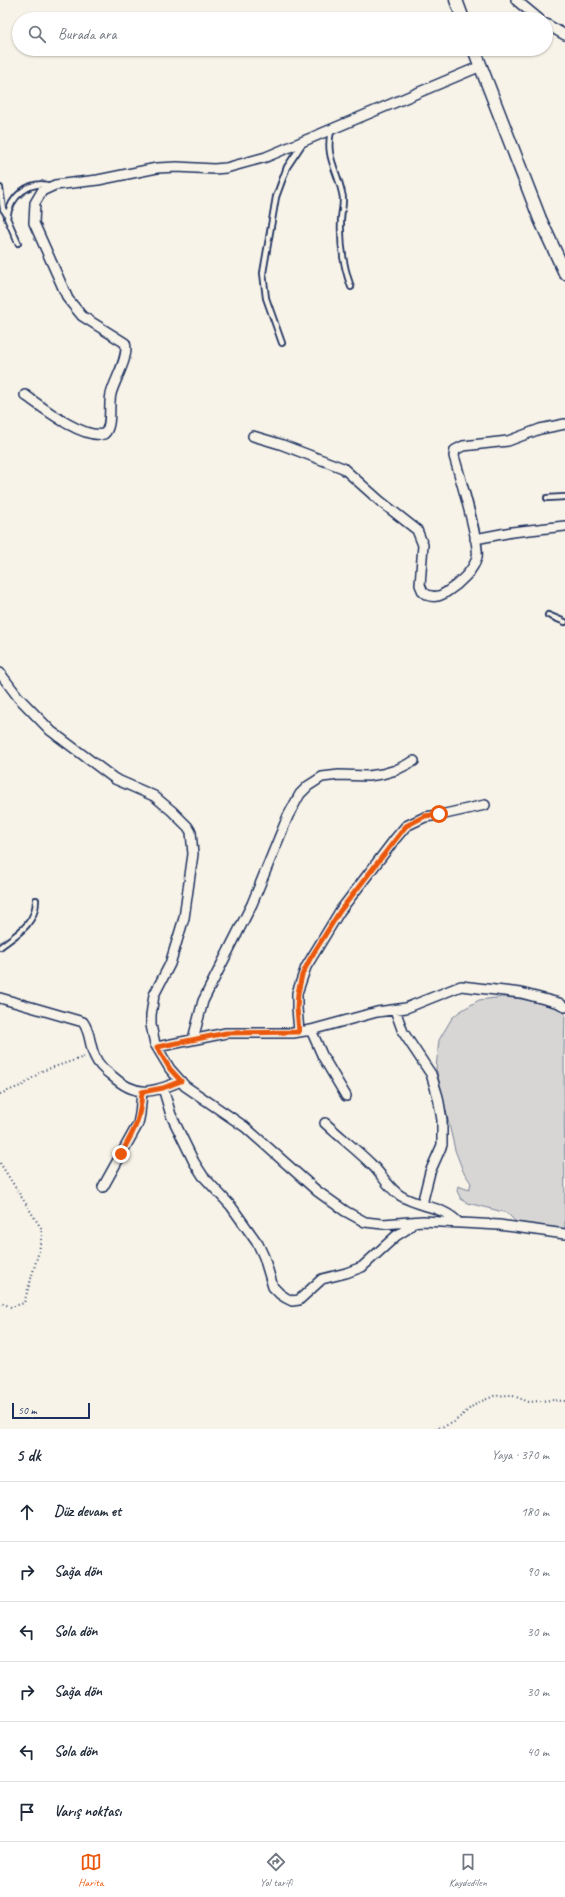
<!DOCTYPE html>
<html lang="tr">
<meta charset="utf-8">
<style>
body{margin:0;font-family:Caveat,sans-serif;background:#f6f6f7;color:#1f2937}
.scale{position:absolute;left:12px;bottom:10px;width:78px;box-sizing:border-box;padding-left:4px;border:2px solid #1b2f5e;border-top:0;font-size:11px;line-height:14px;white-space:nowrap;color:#1b2f5e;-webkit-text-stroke:3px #f7f3e8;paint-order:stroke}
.stop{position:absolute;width:12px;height:12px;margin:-9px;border:3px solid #ea580c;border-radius:50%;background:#fff}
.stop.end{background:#ea580c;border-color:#fff;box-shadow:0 1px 4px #0008}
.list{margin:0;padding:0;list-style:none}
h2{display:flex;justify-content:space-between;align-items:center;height:52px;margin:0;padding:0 16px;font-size:17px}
h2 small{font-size:13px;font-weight:400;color:#747a83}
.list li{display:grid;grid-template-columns:26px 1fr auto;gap:12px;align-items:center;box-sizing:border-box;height:60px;padding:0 16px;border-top:1px solid #e0e1e3}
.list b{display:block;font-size:15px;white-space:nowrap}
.list em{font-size:13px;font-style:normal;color:#747a83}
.icon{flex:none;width:22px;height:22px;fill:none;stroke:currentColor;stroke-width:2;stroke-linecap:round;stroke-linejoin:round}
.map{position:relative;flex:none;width:565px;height:1429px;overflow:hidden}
.search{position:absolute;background:#fff;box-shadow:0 1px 3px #0004;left:12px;right:12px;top:12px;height:44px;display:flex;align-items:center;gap:10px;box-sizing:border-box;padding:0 14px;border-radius:22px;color:#747a83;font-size:15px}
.sheet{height:412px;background:#fff}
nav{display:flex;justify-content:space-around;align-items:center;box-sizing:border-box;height:56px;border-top:1px solid #e0e1e3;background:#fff;font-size:11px;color:#747a83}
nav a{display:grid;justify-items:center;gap:2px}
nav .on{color:#ea580c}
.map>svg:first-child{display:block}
.green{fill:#d7d6d4;stroke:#798299}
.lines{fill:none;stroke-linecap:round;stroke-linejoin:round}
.lane-casing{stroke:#1b2f5e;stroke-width:8}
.street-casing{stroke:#1b2f5e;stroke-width:12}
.secondary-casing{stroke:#1b2f5e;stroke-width:15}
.path{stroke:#1b2f5e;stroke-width:2;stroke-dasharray:1 3;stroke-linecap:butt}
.lane{stroke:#f7f3e8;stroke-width:4.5}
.street{stroke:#f7f3e8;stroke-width:9}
.secondary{stroke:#f7f3e8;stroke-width:12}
.route{stroke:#ea580c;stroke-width:5}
</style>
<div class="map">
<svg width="565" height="1429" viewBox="0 0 565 1429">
<rect width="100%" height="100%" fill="#f7f3e8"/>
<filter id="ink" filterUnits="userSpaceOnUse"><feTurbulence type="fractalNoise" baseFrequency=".025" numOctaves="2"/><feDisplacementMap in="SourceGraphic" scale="8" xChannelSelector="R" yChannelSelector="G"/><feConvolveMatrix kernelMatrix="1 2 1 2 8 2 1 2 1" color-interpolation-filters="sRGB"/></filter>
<g filter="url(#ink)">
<path class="green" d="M503,997C516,998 558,1003 565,1014L564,1053L565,1229L516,1222L507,1213L468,1203L461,1199L457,1191L458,1186L469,1190L471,1183L463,1171L455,1150L436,1068L439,1040L452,1018L459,1012L479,1000Z"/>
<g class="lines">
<defs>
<path id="lane" d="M331,131C325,157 337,169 342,193C345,202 341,211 341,221C340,244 343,265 351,287
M0,188L3,209L7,215
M18,243L7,218C10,197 29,179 51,186
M282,343L266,298L263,273L276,197L287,167L303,143
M547,498L565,497
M548,615L565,622
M0,947C17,934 36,924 36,900"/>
<path id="street" d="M516,0L539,19
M546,24L565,35
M25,395C42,407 82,439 104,434C113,426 108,405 111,394C114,381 130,356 125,343L82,316L68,299L34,223L35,203L42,191L55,185L98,180L157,168L177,167L214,169L226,168L266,157L481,66
M253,436L280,444L343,468L380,501L417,530L423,545L420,585L423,592C431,599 440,597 448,591C459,584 474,570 477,557C480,542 459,474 454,456L455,450L463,446L508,441L540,429L565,424
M475,539L512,532L565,526
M0,673L18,697L51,731L115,779L154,796L172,811L188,827L191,832L193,854L184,918L170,964L154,995L151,1015V1025L155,1044L170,1069L185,1086L245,1127L317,1191L345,1211L365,1222L383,1224L423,1221L499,1225L565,1234
M0,998L83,1022C91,1033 89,1045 95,1057C98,1064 104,1070 111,1075C136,1098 152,1093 181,1081
M395,1010L403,1032L431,1074L438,1097L442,1120V1145L430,1172L422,1204
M311,1030L323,1057L346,1096
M299,1032L297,1008V993L306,967L340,911L395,839L406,826L425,817L445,814L485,805
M193,1039L203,1001L252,904L288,816L300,794L308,786L322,777L339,775L368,776L382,774L396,770L414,761
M157,1047L226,1033H293L311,1030L377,1012L406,1008L461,986L521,993L559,1003L565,1007
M163,1088L171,1115L194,1162L203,1176L231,1206L258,1244L264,1257L273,1287L280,1294L286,1298L292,1301L299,1300L322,1279L346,1273L362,1267L396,1236L407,1229L414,1222
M325,1123C340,1137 357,1150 371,1164C382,1174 388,1188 401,1196C421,1208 442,1205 459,1223
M103,1187L138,1124L140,1114L142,1092"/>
<path id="secondary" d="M456,0L463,19
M474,49L540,219L565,273"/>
</defs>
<use href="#lane" class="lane-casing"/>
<use href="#street" class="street-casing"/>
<use href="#secondary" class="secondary-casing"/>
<path class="path" d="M0,1094L23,1085L42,1071L84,1057
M0,1163L41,1228L42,1235L39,1251L24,1303L11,1307L0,1302
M435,1429L453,1423L475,1404L494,1396L511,1395L529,1402L551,1400L565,1401"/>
<use href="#lane" class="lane"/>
<use href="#street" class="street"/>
<use href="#secondary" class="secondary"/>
</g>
</g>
<g class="lines" filter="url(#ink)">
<path class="route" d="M121,1154C135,1129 140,1121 142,1092L163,1088L181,1081L170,1069L157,1047L226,1033L299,1032L297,1008L298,993L302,975L310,959L340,911L406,826L425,816L439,814"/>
</g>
</svg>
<div class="scale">50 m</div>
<div class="stop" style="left:439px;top:814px"></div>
<div class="stop end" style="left:121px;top:1154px"></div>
<div class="search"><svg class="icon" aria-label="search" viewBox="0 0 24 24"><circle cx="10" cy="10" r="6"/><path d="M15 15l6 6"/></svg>Burada ara</div>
</div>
<section class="sheet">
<h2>5 dk<small>Yaya · 370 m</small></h2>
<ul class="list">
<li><svg class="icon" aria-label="ahead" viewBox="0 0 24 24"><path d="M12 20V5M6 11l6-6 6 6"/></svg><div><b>Düz devam et</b></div><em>180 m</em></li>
<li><svg class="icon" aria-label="right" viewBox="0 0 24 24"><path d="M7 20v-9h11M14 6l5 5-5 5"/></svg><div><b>Sağa dön</b></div><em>90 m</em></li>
<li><svg class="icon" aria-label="left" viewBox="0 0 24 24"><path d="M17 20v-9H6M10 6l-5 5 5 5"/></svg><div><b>Sola dön</b></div><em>30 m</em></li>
<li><svg class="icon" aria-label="right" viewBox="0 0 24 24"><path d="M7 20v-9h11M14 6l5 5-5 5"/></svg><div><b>Sağa dön</b></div><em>30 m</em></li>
<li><svg class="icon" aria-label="left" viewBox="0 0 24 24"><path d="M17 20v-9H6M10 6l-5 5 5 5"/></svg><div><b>Sola dön</b></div><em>40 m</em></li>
<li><svg class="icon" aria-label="arrive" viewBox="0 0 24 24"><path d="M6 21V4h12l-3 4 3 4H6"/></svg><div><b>Varış noktası</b></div></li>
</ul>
</section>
<nav>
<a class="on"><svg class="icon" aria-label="map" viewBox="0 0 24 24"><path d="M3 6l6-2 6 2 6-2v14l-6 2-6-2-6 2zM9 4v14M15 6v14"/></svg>Harita</a>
<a><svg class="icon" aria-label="directions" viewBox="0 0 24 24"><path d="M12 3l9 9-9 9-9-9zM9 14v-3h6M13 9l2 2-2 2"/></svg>Yol tarifi</a>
<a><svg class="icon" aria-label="saved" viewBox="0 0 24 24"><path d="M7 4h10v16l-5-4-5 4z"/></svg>Kaydedilen</a>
</nav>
